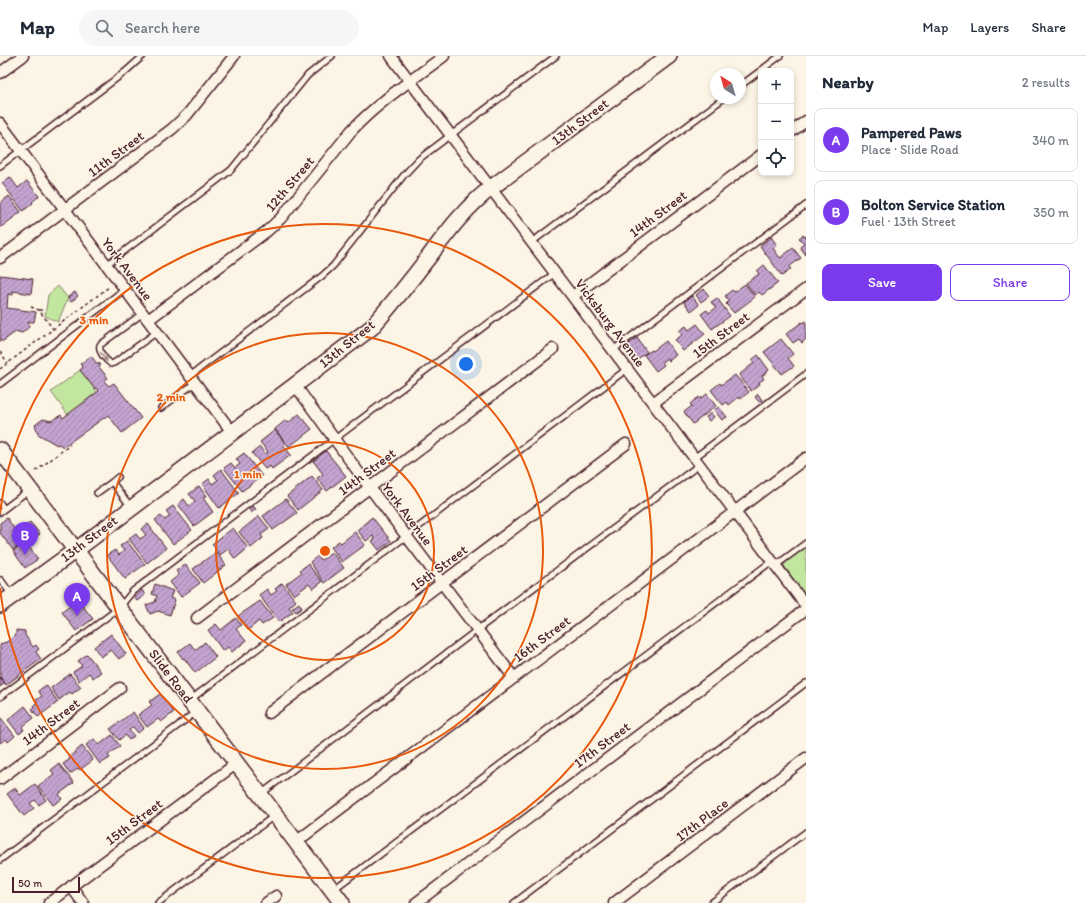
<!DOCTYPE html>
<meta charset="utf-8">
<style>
body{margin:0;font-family:Itim,sans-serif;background:#f6f6f7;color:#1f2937}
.controls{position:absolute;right:12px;top:12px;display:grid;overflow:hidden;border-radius:8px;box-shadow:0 2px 6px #0003}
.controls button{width:36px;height:36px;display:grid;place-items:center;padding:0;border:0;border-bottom:1px solid #e0e1e3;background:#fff;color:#1f2937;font:20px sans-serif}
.compass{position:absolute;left:710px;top:12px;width:36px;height:36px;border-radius:50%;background:#fff;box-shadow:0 2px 6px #0003;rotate:323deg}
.scale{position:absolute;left:12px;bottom:10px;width:68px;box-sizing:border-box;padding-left:4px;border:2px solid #4a1f2b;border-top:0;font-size:11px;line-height:14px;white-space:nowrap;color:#4a1f2b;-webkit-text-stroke:3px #fcf5e5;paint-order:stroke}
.you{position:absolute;left:466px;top:308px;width:14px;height:14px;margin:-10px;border:3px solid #fff;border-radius:50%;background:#1a73e8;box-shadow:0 0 0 6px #1a73e833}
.badge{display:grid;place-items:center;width:26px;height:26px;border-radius:50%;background:#7c3aed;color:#fff;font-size:13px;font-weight:700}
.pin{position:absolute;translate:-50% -33px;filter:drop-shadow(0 1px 2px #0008)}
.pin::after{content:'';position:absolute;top:21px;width:14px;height:12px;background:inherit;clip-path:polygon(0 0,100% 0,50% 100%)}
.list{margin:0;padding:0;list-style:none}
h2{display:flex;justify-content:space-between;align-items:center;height:52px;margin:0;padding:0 16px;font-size:17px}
h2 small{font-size:13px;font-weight:400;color:#747a83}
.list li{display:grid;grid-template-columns:26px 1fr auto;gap:12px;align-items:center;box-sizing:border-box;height:64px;margin:0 8px 8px;padding:0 8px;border:1px solid #e0e1e3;border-radius:8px}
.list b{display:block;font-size:15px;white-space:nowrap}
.list p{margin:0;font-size:13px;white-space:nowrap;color:#747a83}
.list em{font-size:13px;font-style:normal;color:#747a83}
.actions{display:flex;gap:8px;padding:12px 16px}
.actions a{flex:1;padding:9px 0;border:1px solid #7c3aed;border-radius:8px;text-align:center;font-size:14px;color:#7c3aed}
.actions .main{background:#7c3aed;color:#fff}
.icon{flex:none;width:22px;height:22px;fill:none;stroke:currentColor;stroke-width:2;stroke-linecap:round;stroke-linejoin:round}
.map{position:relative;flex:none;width:806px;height:847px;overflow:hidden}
header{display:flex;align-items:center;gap:24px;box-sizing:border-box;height:56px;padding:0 20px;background:#fff;border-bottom:1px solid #e0e1e3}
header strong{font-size:19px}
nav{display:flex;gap:22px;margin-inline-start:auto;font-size:14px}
.search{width:280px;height:36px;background:#f6f6f7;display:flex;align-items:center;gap:10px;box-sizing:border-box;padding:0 14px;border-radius:22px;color:#747a83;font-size:15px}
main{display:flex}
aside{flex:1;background:#fff}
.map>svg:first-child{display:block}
.green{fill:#c2e6a0;stroke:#868266}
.building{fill:url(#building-hatch);stroke:#4a1f2b}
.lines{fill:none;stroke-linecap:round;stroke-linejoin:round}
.lane-casing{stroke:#4a1f2b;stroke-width:8}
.street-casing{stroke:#4a1f2b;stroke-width:13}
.secondary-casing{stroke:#4a1f2b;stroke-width:18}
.path{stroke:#4a1f2b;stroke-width:1.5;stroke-dasharray:3 3;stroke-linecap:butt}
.lane{stroke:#fcf5e5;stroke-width:5}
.street{stroke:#fcf5e5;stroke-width:10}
.secondary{stroke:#fcf5e5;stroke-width:15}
.oneway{fill:#a38a88}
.ring{fill:none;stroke:#e8590c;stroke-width:2}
.labels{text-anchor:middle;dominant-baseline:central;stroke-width:3;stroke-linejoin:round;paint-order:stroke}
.street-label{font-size:14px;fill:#4a1f2b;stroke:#fcf5e5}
.centre{fill:#e8590c;stroke:#fcf5e5;stroke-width:2}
.ring-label{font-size:12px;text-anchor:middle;font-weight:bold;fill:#e8590c;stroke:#fcf5e5;stroke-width:3;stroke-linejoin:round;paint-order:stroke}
</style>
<header>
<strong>Map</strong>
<div class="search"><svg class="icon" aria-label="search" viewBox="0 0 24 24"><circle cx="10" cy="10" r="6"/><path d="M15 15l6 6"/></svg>Search here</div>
<nav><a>Map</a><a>Layers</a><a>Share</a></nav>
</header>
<main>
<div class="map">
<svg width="806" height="847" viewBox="0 0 806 847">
<defs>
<pattern id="building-hatch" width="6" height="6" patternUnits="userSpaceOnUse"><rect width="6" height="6" fill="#c3a4d0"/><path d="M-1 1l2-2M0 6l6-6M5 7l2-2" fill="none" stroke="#a085a9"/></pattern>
</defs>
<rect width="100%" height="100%" fill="#fcf5e5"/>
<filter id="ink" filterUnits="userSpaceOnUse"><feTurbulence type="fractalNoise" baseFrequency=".025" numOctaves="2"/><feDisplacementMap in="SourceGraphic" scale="8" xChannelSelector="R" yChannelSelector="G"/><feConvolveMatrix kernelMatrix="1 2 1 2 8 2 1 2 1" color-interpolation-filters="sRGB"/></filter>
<g filter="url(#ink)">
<path class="green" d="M58,230L68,242L58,266L45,260L48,239Z
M80,314L97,336L68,359L51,336Z
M806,491V540L784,510L785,507Z"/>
<path class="building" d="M10,121L18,132L27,125L39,140L32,146L33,147L23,155L2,127Z
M9,140L21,156L0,172V147Z
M803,179L805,181L806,180V199L800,191L804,187L799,182Z
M771,181L777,189L773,192L780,202L793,192L801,202L789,211L791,213L782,220L760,190Z
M764,209L778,227L762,239L759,236L755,239L746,227L759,218L757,215Z
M0,219L33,223L31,238L13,235V239L8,238L7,252L36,256L34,266H31L29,265L28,266L29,268V271L22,277L18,276L17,275L3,285H0Z
M745,228L755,241L734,257L726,248L729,245L725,240L732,234L734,236Z
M704,233L709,240L701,246L696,239Z
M75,236L78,240L71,246L68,241Z
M692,240L699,249L691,255L684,246Z
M717,242L730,260L712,273L701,258L707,254L709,257L716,252L711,246Z
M806,265V283L802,287L799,283L793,287L786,278L802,266L803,267Z
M697,268L705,278L683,295L675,284L682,279L679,275L686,270L689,274Z
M637,282L647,296L636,304L626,290Z
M781,283L793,298L788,302L794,310L782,318L764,296Z
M666,285L676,299L669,305L667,302L662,306L664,309L656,315L644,299L652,294L653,295Z
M758,299L769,314L762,320L764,323L759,326L760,328L751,335L739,319L754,307L752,304Z
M91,300L98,309L99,307L101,309L99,311L108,322L104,325L109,330L114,327L141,362L122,377L108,359L63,391L59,388L57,389L38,378L35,369L43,363L51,365L61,359L63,362L99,335L96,332L95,333L80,314L83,311L80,308Z
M735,319L749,336L740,343L739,341L729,349L727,346L723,349L711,334L720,327L721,329Z
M707,338L716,350L693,368L684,356L692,350L690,348L699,341L700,343Z
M758,338L762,344L759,346L755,341Z
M719,351L727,361L722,364L714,354Z
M711,357L714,361L709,365L706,361Z
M299,358L312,373L289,391L275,373L286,364L288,367Z
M275,374L284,386V390L291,399L272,413L270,410L265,413L252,397L260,391L265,398L268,396L260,386Z
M326,395L346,420L327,435L317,422L323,418L313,405Z
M244,397L262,420L242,435L224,412L231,407L235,412L240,408L236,403Z
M221,413L239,437L219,452L202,428L209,423L212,428L218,424L214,419Z
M312,420L323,434L298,454L287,440Z
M199,430L206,440L203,442L213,456L194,470L178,448L184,443L189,450L195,445L189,438Z
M286,443L297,457L273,474L263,460Z
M173,450L192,474L173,488L155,464L161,460L165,464L170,460L166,455Z
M253,450L256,453L251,457L249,453Z
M259,460L269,473L261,479L263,482L251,492L239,476Z
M372,461L391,485L379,494L372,485L375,483L373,480L366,485L357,474Z
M7,462L17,477L19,475L26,484L13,494L0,477V467Z
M30,466L40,478L30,485L21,473Z
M148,468L166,492L147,507L129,483L136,478L140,483L146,479L141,473Z
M233,472L248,492L235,503L228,493L220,499L212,488Z
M355,476L365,489L342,506L331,491L339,485L341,487Z
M127,485L145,508L125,523L107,499L115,494L119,499L124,495L120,490Z
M25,486L38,503L25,512L13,495Z
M216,496L226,509L203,527L193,513Z
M332,496L344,512L324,527L310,506L318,500L321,504Z
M185,508L200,527L181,541L170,526L179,519L176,515Z
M308,508L322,526L313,533L309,528L294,539L286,528L302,516L300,514Z
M282,527L296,545L289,551L293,556L279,566L259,539L267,533L271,539L277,535L275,533Z
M155,528L173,535L170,542L175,544L170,559L158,555L150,558L146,549L155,546L157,540L152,538Z
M142,534L145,539L137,545L134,541Z
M78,544L93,563L76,575L62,556Z
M260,545L273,562L262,569L259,565L248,574L238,560Z
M299,547L302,552L296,556L292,552Z
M236,562L241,569L236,573L246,585L232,596L228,591L223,595L208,574L216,568L221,574Z
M16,574L25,575V579L33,591L36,589L39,593L36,596L41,603L6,629L0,621V589L5,586V587L16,579Z
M111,578L126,598L119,603L111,594L101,601L94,591Z
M205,586L216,601L195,617L184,602L183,603L178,596L190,587L195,594Z
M87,598L101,616L93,622L89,617L79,625L73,616L82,610L78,605Z
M70,618L81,631L72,638L70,636L59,644L51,632Z
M0,621L5,627L0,631Z
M46,629L58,646L38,661L32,653L35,651L34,649L37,646L36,644L42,640L38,635Z
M160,638L174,656L161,666L158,663L147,671L138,659L152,649L149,646Z
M25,650L34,662L22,671L24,674L19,678L8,664Z
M133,656L144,672L138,677L133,671L129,674L134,680L129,684L125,679L119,684L110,673Z
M0,662H1L15,680L8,686L6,683L0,687Z
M112,679L120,690L108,699L110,702L100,708L86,689L94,683L99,689Z
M82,690L93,704L80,714L79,712L70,718L63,708L70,703L69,701Z
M59,708L74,727L59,738L62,743L53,749L38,730L54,718L51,714Z
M35,728L46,744L39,749L35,744L30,747L34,752L24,760L7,738L15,732L20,739Z"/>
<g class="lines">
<defs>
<path id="lane" d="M740,30L780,0
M0,110L125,16L143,0
M532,186L724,42
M106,209L231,114L308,19L332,0
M143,257L100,289C98,296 106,304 111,308L114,307L157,276
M613,294L806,149
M190,320L322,220L333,210L404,119L419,103L556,0
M0,328L125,233
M161,352L195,327
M694,402L806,318
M112,426L118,421
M97,437L112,426L131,451
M0,447L4,453
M0,456L29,434
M775,510L806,487
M1,524L11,538
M0,641L119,552L133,535L555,217
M190,644L627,313
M261,738L477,574L699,409
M0,804L196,656
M334,833L772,505
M158,847L274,760
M514,847L806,627
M711,847L806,776"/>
<path id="street" d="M391,0L806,550
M0,17L23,0
M0,67L232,376
M791,76L806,65
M0,202L172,73L187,59L234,0
M573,240L761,99
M148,264L267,175L281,162L351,75C378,46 412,24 444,0
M295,329L370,432L514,622
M653,347L806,233
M197,562L553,293
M269,657L626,388
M0,723L120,632
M296,786L806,402
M71,830L83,847
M49,847L237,707
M266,847L276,840
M416,847L806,553
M614,847L806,702"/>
<path id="secondary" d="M0,394L342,847
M0,549L76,494L371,272C392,248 412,223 431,198C449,174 467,150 491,132L669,0"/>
</defs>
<use href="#lane" class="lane-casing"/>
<use href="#street" class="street-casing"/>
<use href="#secondary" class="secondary-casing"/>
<path class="path" d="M31,251L39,254L53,273
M39,254H45
M0,296L8,307
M0,313L109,231
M36,415L70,389"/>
<use href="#lane" class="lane"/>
<use href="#street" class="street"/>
<use href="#secondary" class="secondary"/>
</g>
<defs><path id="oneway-solid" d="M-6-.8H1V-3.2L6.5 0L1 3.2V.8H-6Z"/></defs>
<use class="oneway" href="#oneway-solid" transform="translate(104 301) rotate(53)"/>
</g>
<g class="ring">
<circle cx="325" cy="495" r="109"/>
<circle cx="325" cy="495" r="218"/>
<path d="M0 458A327 327 0 1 1 0 532"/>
</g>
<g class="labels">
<g class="street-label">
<text transform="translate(580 66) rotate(-37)">13th Street</text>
<text transform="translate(116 98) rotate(-37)">11th Street</text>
<text transform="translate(290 128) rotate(-50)">12th Street</text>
<text transform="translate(658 158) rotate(-37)">14th Street</text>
<text transform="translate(127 213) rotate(53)">York Avenue</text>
<text transform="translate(610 267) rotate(53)">Vicksburg Avenue</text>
<text transform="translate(721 279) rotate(-37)">15th Street</text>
<text transform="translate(347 288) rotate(-39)">13th Street</text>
<text transform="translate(367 416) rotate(-37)">14th Street</text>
<text transform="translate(407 458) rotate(53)">York Avenue</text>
<text transform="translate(89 483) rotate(-37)">13th Street</text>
<text transform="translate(439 512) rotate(-37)">15th Street</text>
<text transform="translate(542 583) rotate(-37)">16th Street</text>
<text transform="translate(171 620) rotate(53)">Slide Road</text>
<text transform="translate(51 666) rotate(-37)">14th Street</text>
<text transform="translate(602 689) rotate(-37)">17th Street</text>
<text transform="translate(702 764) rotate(-37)">17th Place</text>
<text transform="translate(134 766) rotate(-37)">15th Street</text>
</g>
</g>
<circle cx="325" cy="495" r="6" class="centre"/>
<g class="ring-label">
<text x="94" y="268">3 min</text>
<text x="171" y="345">2 min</text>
<text x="248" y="422">1 min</text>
</g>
</svg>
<div class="controls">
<button>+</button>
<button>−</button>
<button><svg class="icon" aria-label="locate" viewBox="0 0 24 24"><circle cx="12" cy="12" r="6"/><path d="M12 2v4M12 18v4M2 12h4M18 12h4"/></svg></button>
</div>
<svg class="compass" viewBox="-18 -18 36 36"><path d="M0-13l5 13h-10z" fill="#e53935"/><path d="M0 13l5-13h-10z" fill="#747a83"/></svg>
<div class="scale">50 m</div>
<div class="you"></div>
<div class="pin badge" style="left:77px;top:560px">A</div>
<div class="pin badge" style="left:25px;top:499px">B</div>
</div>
<aside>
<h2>Nearby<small>2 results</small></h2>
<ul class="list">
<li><span class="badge">A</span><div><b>Pampered Paws</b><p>Place · Slide Road</p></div><em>340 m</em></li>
<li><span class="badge">B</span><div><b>Bolton Service Station</b><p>Fuel · 13th Street</p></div><em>350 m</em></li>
</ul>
<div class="actions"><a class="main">Save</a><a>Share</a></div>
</aside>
</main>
